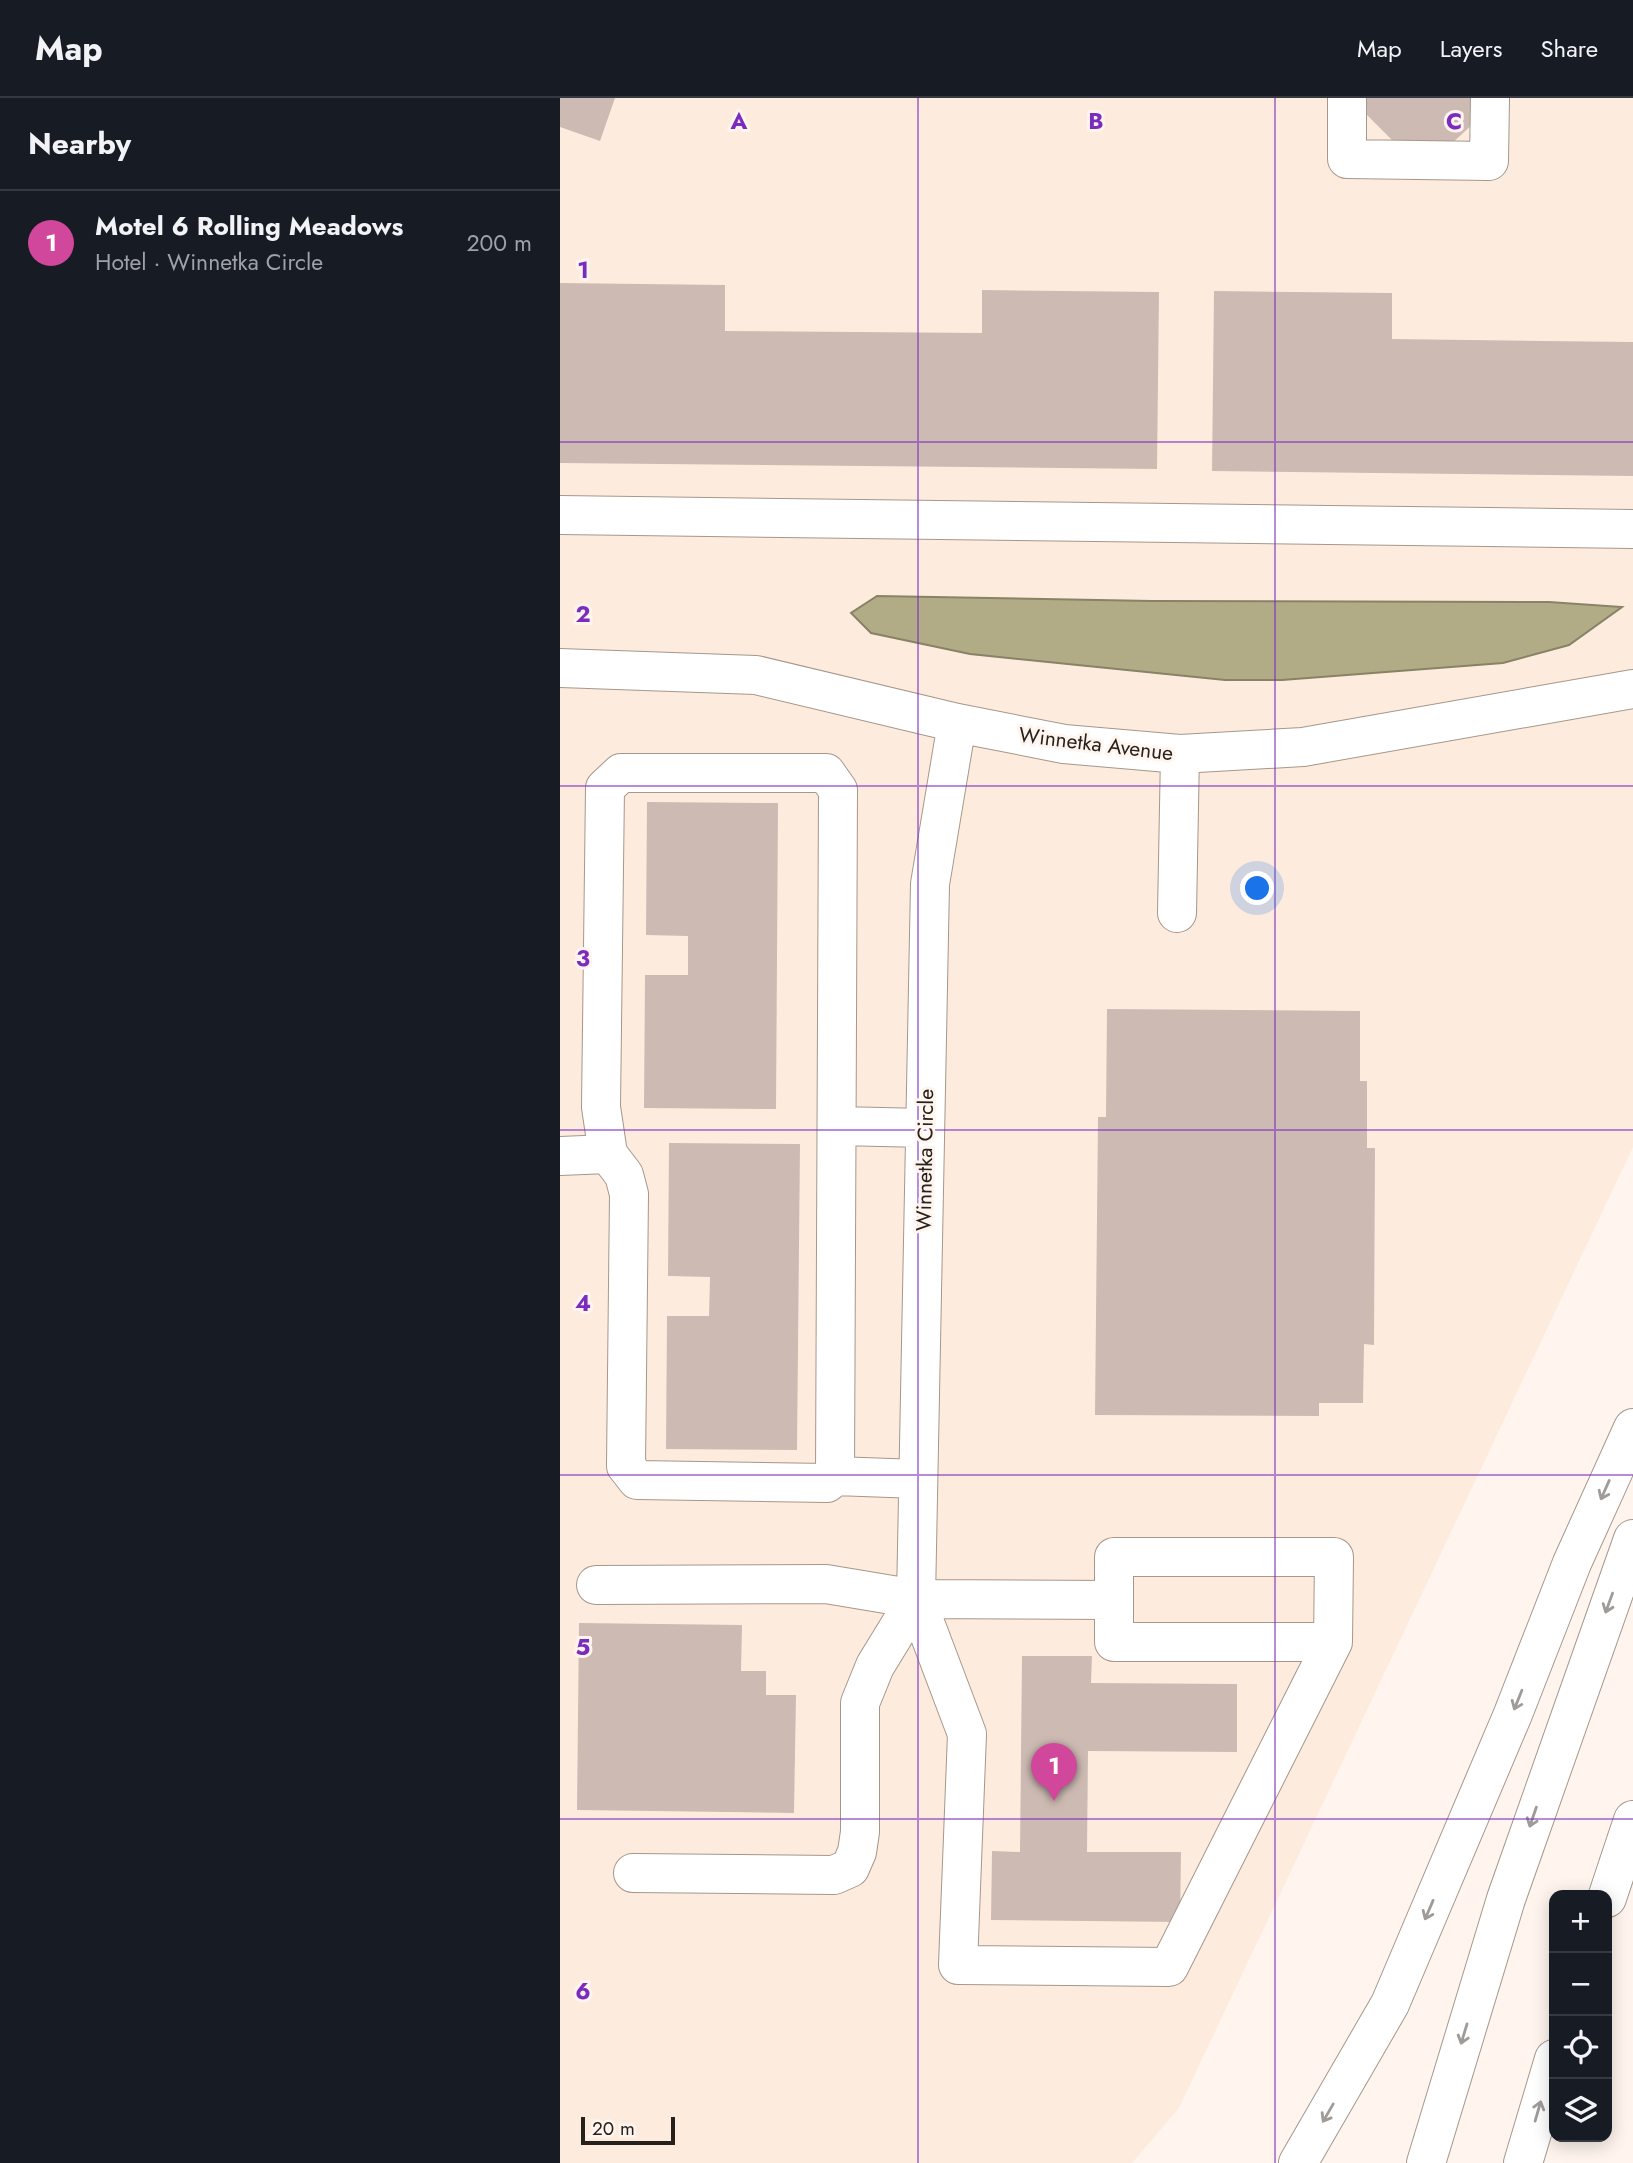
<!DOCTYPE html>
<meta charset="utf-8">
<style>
body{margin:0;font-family:Jost,sans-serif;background:#242831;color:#f1f3f6}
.controls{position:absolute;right:21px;bottom:21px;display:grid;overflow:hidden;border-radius:14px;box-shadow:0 4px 18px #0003}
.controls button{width:63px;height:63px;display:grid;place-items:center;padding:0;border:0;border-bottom:2px solid #363941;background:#171b24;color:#f1f3f6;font:35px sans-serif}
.scale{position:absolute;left:21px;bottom:18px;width:94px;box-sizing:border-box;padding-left:7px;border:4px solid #27211d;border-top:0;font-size:19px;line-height:24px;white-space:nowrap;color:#27211d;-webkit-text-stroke:5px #fff5ee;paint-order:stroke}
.you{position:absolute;left:698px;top:791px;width:24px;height:24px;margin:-18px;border:5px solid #fff;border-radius:50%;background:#1a73e8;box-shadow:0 0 0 10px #1a73e833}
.badge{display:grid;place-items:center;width:46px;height:46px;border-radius:50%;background:#b45309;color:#fff;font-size:23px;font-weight:700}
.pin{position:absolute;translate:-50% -58px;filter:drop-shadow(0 2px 4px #0008)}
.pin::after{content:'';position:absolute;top:37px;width:24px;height:21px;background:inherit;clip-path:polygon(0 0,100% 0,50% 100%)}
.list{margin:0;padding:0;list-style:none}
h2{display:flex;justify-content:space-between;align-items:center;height:91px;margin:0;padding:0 28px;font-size:30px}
h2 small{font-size:23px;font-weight:400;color:#9ea1a6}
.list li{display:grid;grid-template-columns:46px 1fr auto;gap:21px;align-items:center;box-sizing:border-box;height:105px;padding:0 28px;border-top:2px solid #363941}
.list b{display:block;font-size:26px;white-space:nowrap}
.list p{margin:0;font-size:23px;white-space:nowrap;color:#9ea1a6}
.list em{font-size:23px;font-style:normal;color:#9ea1a6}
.icon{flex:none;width:38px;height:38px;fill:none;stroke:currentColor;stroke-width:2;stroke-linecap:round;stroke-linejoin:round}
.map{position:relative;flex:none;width:1073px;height:2065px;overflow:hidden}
header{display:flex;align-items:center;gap:42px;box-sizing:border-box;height:98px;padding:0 35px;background:#171b24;border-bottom:2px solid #363941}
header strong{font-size:33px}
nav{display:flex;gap:38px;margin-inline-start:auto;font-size:24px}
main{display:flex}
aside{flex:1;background:#171b24}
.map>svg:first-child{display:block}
.built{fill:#fdecde}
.water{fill:#b1ac86;stroke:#888266;stroke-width:2}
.building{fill:#cdbab3}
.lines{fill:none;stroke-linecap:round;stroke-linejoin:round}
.minor-casing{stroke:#a5978b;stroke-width:40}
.highway-casing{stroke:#a5978b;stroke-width:40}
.minor{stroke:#fff;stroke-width:38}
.highway{stroke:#fff;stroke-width:38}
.oneway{stroke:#9e9b99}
.grid{fill:none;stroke:#7b2cbf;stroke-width:2;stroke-opacity:0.55}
.labels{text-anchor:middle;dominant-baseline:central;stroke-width:6;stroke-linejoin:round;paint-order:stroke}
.street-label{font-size:21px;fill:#27211d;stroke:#fff5ee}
.grid-label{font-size:23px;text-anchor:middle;font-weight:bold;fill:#7b2cbf;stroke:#fff5ee;stroke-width:6;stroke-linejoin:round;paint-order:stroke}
</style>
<header>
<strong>Map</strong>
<nav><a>Map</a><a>Layers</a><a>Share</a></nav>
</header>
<main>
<aside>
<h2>Nearby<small></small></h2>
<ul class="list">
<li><span class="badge" style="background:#d1479c">1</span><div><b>Motel 6 Rolling Meadows</b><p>Hotel · Winnetka Circle</p></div><em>200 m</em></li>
</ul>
</aside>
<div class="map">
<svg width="1073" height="2065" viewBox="0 0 1073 2065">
<rect width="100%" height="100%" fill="#fff5ee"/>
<path class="built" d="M0,0H1073V1049L619,2010L572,2065H0Z"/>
<path class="water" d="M317,498L592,503L989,504L1062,509L1009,547L943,565L722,582H665L410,556L311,535L291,515Z"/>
<path class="building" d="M0,0H55L40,43L0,29Z
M807,0H914V25L889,48L836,46L807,17Z
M0,185L165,187V233L422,235V192L599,194L597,371L0,365Z
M654,193L832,195V241L1073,244V378L652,373Z
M87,704L218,705L216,1011L84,1010L85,877H128V838L86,837Z
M547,911L800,913V983H807V1050H815L814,1247L804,1246L803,1305H759V1318L535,1317L538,1019H546Z
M109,1045L240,1046L237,1352L106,1351L107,1218H149L150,1179L108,1178Z
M19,1525L182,1527L181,1573H206V1597H236L234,1715L17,1712Z
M462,1558H532L531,1585L677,1586V1654L528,1653L527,1754H621L620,1824L431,1822L432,1753L460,1754Z"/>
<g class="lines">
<defs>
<path id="minor" d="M787,0V61L929,63L930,0
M0,417L1073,431
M0,570L196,577L397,625L504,646L620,656L743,649L1073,591
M61,675H266L278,692L275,1378L267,1385L77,1382L66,1368L69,1096L64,1077L48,1056L41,1009L45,690Z
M617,815L620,656
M278,1028L365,1030
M0,1058L48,1056
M275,1378L358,1381
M36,1487L266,1486L356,1501L554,1502V1459H774L773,1544L609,1869L398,1867L407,1636L356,1501L370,786L397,625
M554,1502V1544H773
M73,1775L274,1777L290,1770L297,1754L300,1734V1605L315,1568L356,1501"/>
<path id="highway" d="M1047,1800L1073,1722
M738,2065L830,1906L953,1616L1012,1465L1073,1330
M866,2065L946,1801L1073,1441
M963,2065L994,1961"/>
</defs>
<use href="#minor" class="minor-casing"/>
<use href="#highway" class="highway-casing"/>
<use href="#minor" class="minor"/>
<use href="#highway" class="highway"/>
</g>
<defs><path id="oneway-shaft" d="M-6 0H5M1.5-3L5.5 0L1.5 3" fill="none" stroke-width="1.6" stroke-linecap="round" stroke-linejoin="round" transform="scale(1.75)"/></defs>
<g class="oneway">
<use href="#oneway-shaft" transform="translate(1045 1392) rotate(114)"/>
<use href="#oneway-shaft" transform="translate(1049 1505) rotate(110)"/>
<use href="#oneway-shaft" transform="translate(958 1602) rotate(112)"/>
<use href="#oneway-shaft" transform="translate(973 1719) rotate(109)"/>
<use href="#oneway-shaft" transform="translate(869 1812) rotate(113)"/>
<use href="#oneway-shaft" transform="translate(904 1936) rotate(107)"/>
<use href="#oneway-shaft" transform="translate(978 2013) rotate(-74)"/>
<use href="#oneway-shaft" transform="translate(768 2015) rotate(120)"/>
</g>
<path class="grid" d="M358,0V2065M715,0V2065M0,344H1073M0,688H1073M0,1032H1073M0,1377H1073M0,1721H1073"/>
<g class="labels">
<g class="street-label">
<text transform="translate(536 646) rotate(7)">Winnetka Avenue</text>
<text transform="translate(365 1062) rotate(-89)">Winnetka Circle</text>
</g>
</g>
<g class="grid-label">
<text x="179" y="31">A</text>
<text x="536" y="31">B</text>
<text x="894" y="31">C</text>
<text x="23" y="180">1</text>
<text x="23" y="524">2</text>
<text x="23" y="868">3</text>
<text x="23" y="1213">4</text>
<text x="23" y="1557">5</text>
<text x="23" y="1901">6</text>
</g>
</svg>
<div class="controls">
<button>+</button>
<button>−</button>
<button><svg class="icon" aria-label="locate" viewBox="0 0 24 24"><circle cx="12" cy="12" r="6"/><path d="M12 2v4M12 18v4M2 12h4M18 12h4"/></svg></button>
<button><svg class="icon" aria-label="layers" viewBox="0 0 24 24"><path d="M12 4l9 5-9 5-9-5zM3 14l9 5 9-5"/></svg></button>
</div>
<div class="scale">20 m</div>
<div class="you"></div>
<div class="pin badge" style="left:494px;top:1703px;background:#d1479c">1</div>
</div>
</main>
